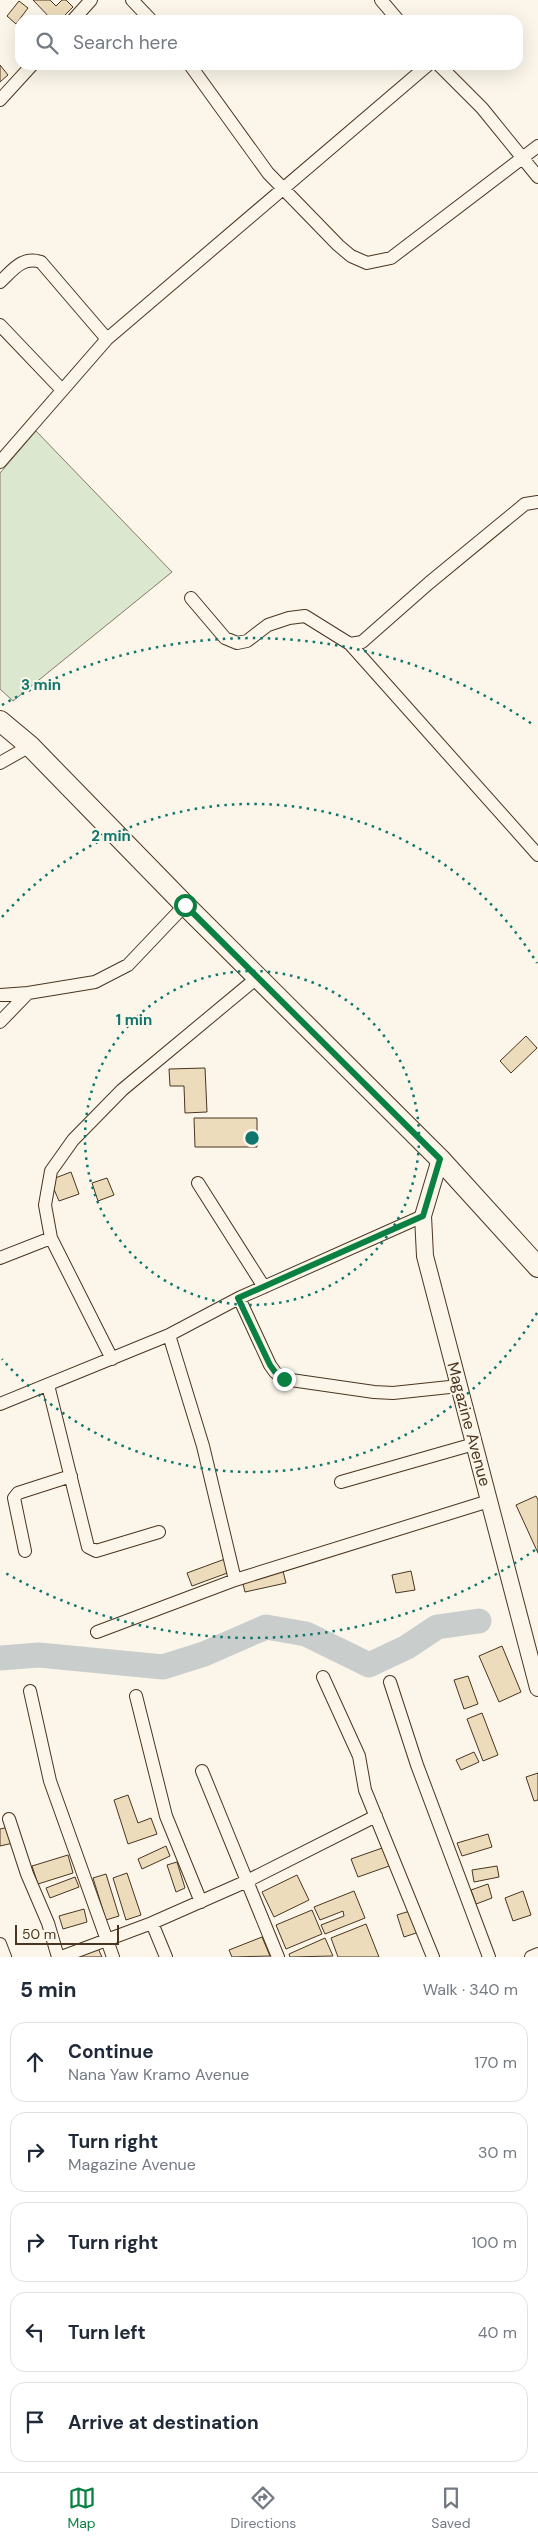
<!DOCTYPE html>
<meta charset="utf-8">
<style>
body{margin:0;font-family:"DM Sans",sans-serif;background:#f6f6f7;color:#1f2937}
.scale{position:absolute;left:15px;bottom:12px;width:104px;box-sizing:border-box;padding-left:5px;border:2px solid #4a3520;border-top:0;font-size:14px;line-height:18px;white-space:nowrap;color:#4a3520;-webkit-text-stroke:4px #fbf6e9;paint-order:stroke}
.stop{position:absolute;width:15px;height:15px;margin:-11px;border:4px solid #0b8043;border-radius:50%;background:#fff}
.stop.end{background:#0b8043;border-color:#fff;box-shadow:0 1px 5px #0008}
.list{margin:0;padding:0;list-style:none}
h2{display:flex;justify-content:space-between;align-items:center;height:65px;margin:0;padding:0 20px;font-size:21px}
h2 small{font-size:16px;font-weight:400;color:#747a83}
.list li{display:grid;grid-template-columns:32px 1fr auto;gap:15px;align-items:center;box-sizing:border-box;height:80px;margin:0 10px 10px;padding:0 10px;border:1px solid #e0e1e3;border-radius:15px}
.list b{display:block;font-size:19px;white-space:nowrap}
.list p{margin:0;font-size:16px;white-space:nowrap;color:#747a83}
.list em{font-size:16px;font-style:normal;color:#747a83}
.icon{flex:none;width:28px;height:28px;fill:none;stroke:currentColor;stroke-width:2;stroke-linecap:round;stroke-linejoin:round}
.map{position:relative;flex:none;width:538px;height:1957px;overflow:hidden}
.search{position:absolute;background:#fff;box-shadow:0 5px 20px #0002;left:15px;right:15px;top:15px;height:55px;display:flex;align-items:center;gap:12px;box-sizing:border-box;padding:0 18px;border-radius:15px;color:#747a83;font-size:19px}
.sheet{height:515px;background:#fff}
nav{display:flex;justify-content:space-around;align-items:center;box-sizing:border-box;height:70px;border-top:1px solid #e0e1e3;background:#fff;font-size:14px;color:#747a83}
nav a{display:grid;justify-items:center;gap:2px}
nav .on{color:#0b8043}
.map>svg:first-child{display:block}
.green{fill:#dce7d0;stroke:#887966}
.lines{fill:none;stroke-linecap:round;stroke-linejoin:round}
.river{stroke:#c9cecd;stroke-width:25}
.building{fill:#ecdcbc;stroke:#4a3520}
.minor-casing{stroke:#4a3520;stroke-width:14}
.tertiary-casing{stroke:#4a3520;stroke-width:18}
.primary-casing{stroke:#4a3520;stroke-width:22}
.minor{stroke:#fbf6e9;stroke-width:12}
.tertiary{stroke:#fbf6e9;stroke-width:16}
.primary{stroke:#fbf6e9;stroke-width:20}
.route{stroke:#0b8043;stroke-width:6}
.ring{fill:none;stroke:#0f766e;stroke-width:2.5;stroke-dasharray:2.5 5}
.labels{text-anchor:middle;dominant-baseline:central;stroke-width:4;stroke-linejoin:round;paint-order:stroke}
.street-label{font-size:16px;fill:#4a3520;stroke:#fbf6e9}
.centre{fill:#0f766e;stroke:#fbf6e9;stroke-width:2.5}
.ring-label{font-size:15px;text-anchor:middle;font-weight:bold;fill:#0f766e;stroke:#fbf6e9;stroke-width:4;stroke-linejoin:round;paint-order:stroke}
</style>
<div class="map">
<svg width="538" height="1957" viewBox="0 0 538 1957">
<rect width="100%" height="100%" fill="#fbf6e9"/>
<path class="green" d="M36,431L172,572L13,701L0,689V473Z"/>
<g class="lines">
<path class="river" d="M0,1658L39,1655L163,1667L204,1654L266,1627L306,1634L369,1665L407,1647L437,1627L479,1621"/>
</g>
<path class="building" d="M33,0H50L56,6L62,0H66L73,7L60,20H52Z
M19,1L28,8L16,24L7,16Z
M0,65L8,75L0,82Z
M526,1036L537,1048L511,1073L500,1061Z
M205,1068L207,1112L185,1113L184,1086H170L169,1069Z
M194,1118H257V1147H195Z
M71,1172L79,1194L59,1201L50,1180Z
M107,1178L114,1195L98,1201L92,1183Z
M536,1496L538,1500V1553L516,1505Z
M225,1559L230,1572L192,1586L187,1573Z
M283,1571L286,1583L245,1592L242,1580Z
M411,1571L415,1590L396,1593L392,1575Z
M502,1646L521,1692L499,1702L479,1656Z
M468,1676L478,1704L464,1709L454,1680Z
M482,1713L498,1755L483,1761L467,1719Z
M474,1752L479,1762L461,1770L456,1760Z
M538,1773V1800L534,1801L526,1777Z
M128,1795L138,1823L151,1818L157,1834L128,1844L114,1800Z
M9,1827L13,1843L0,1846V1829Z
M488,1834L492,1847L462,1856L457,1843Z
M166,1846L170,1856L142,1869L138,1859Z
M385,1847L392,1865L358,1877L351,1859Z
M68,1855L73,1873L38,1884L32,1866Z
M177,1862L185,1888L176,1892L167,1865Z
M497,1866L499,1877L474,1882L472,1870Z
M127,1873L141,1915L126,1920L113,1878Z
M106,1874L119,1916L106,1920L93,1878Z
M297,1875L309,1900L274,1917L262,1892Z
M75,1877L79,1887L50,1898L46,1888Z
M488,1884L492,1898L476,1904L471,1890Z
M354,1891L365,1918L325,1934L321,1925L344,1916L343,1911L320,1920L314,1907Z
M523,1891L531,1915L513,1921L505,1898Z
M84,1909L87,1922L63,1929L59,1916Z
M312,1910L322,1934L286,1949L276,1925Z
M413,1910L419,1932L404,1937L397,1915Z
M366,1924L379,1957H338L331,1938Z
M262,1937L270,1956L232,1957L229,1950Z
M325,1938L333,1956L290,1957L289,1954Z
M96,1944L102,1957H69Z"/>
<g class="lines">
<defs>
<path id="minor" d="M132,0L151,20
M381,0L398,20
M73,20L91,0
M190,65L268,173L338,245L351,256L367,263L391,258L538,146
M439,65L482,108L538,177
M0,100L32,65
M0,282C13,270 22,256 41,262L107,339
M0,325L62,390
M0,462L107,339L428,65
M191,598L225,638L237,643L247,641L268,625L289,618L305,616L350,644L362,642L429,583L525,504L538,502
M350,644L538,855
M0,763L30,746
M0,995L28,993
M0,1022L28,993L95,982L128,965L185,905
M198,1183L264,1287
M0,1258L51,1238
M239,1298L270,1365L275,1372L284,1379L374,1392L393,1393L459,1386
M169,1335L203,1446L235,1580
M112,1359L51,1238L45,1205L51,1171L73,1140L122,1090L258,977
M48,1385L88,1547L96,1551L159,1532
M0,1404L169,1335L239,1298L423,1216
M341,1482L474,1444
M25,1551L14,1498L18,1493L71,1476
M97,1632L235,1580L489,1501
M323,1677L359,1756L365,1790L433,1957
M390,1682L417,1765L489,1957
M30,1691L50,1781L113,1957
M136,1696L166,1816L201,1902
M202,1771L278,1957
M9,1819L27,1874L48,1923L58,1957
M152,1923L166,1957
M0,1944L5,1957
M61,1957L152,1923L245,1882L376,1816
M531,1957L538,1954"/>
<path id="tertiary" d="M440,1159L423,1216L425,1256L538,1688"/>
<path id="primary" d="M0,721L30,746L185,905L440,1159L538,1267"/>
</defs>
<use href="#minor" class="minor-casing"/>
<use href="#tertiary" class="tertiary-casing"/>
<use href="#primary" class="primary-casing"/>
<use href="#minor" class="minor"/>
<use href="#tertiary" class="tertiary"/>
<use href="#primary" class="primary"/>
</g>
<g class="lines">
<path class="route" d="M185,905L440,1159L423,1216L238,1298L270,1365L275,1372L284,1379"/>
</g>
<g class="ring">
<circle cx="252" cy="1138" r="167"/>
<path d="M537 1313A334 334 0 0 1 2 1359M2 917A334 334 0 0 1 537 963"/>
<path d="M535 1550A500 500 0 0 1 2 1571M2 705A500 500 0 0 1 535 726"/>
</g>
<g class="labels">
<g class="street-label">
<text transform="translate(469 1424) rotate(75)">Magazine Avenue</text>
</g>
</g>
<circle cx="252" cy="1138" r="8" class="centre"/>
<g class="ring-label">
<text x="41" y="690">3 min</text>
<text x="111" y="841">2 min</text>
<text x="134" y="1025">1 min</text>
</g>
</svg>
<div class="scale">50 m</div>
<div class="stop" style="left:185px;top:905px"></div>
<div class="stop end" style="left:284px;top:1379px"></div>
<div class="search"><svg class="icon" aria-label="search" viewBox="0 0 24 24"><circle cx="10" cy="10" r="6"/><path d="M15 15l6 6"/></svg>Search here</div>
</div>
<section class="sheet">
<h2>5 min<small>Walk · 340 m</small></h2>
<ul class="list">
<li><svg class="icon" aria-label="ahead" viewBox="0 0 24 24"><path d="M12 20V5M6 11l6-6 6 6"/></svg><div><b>Continue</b><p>Nana Yaw Kramo Avenue</p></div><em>170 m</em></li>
<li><svg class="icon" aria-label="right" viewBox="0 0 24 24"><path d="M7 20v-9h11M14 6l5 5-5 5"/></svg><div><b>Turn right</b><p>Magazine Avenue</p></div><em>30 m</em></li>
<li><svg class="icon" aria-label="right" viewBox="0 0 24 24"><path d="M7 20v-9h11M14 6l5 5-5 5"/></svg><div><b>Turn right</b></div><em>100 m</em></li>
<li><svg class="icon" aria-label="left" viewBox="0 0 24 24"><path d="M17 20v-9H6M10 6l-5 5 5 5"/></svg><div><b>Turn left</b></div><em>40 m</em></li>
<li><svg class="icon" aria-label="arrive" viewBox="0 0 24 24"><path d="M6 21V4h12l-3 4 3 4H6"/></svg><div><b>Arrive at destination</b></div></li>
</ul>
</section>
<nav>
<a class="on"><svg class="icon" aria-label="map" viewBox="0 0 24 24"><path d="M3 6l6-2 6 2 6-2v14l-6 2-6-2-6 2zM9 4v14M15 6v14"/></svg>Map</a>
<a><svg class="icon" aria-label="directions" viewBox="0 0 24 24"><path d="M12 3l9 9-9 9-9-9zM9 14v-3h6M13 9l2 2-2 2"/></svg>Directions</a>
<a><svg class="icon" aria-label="saved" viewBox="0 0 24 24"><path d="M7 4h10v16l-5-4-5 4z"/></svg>Saved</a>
</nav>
